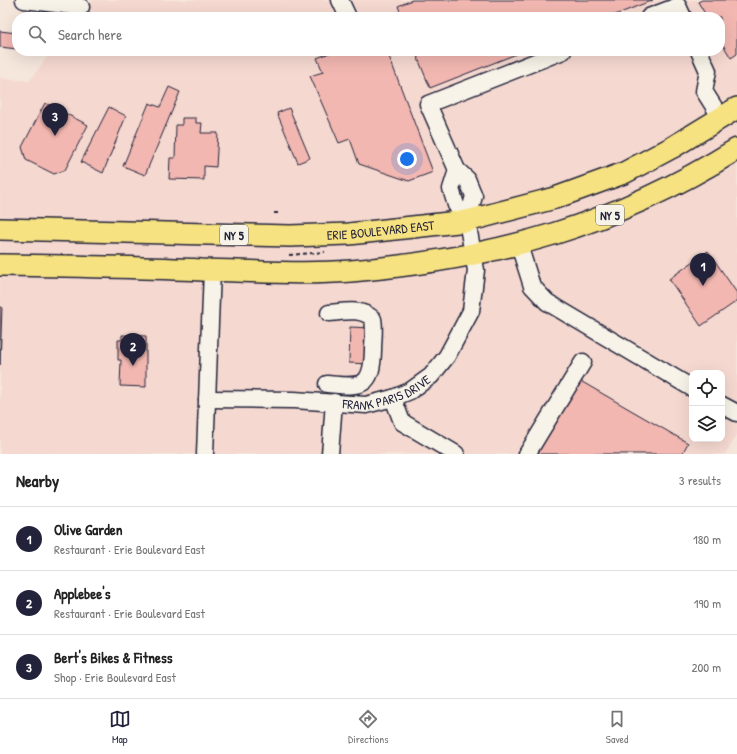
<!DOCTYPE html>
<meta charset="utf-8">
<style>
body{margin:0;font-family:"Patrick Hand",sans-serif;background:#f2f2f2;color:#222}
.controls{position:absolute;right:12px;bottom:12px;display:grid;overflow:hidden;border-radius:8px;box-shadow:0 4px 16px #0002}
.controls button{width:36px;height:36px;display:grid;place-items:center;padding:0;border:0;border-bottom:1px solid #e0e0e0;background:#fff;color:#222;font:20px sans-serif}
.you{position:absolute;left:407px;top:159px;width:14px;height:14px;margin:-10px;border:3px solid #fff;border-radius:50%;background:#1a73e8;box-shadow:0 0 0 6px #1a73e833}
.badge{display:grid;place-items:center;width:26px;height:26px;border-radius:50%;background:#22223b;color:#fff;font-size:13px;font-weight:700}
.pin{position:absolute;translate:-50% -33px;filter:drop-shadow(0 1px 2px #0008)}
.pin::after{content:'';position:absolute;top:21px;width:14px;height:12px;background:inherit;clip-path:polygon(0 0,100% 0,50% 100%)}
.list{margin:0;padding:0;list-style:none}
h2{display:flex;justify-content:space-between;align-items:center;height:52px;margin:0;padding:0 16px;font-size:17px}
h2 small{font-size:13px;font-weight:400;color:#767676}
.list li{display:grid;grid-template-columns:26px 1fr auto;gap:12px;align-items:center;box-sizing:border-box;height:64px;padding:0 16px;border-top:1px solid #e0e0e0}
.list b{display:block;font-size:15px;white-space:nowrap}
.list p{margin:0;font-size:13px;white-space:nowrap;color:#767676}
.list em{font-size:13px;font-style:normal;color:#767676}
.icon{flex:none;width:22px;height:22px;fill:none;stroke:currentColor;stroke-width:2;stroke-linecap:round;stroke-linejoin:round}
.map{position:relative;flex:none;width:737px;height:454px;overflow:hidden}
.search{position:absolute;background:#fff;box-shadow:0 4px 16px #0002;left:12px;right:12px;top:12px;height:44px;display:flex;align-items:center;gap:10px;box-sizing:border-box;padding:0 14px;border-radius:16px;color:#767676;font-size:15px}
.sheet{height:244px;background:#fff}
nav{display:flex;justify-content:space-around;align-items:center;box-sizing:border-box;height:56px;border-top:1px solid #e0e0e0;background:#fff;font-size:11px;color:#767676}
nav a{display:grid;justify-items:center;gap:2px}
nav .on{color:#22223b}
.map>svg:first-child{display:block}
.built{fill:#f5d9d0;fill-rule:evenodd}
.building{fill:#f2b7b1;stroke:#22223b}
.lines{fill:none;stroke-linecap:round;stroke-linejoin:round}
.minor-casing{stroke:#22223b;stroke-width:19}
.major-casing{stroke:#22223b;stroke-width:24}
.path{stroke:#22223b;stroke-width:2;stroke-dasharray:4 3;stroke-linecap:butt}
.minor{stroke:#f7f3e8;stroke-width:16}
.major{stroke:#f7e281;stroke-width:21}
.labels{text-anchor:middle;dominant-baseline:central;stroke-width:3.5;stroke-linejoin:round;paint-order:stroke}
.shield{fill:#f7f3e8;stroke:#62616f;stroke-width:1}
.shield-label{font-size:12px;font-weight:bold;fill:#22223b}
.street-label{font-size:13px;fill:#22223b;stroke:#f7f3e8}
</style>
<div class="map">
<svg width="737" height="454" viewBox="0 0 737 454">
<rect width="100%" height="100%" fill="#f6e7dd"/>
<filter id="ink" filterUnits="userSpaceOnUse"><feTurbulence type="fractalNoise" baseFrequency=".025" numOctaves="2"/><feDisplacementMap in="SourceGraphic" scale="8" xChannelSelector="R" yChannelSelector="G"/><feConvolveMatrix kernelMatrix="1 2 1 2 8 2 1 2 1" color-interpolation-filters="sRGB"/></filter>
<g filter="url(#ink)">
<path class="built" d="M93,0H737V435L725,454H0V78L29,81L52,51H720V17H79ZM692,373H722V439H692Z"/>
<path class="building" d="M412,0H653L610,17H402L398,6Z
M702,0H737V54L731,58L720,40V17H707L698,2Z
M0,31L17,33V49L0,47Z
M334,51H387L433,172L409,181L359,164L350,139L339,143L310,76L323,72L317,58Z
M415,51H524L430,88Z
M169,87L180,92L145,175L123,166L149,103L160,107Z
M45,103L88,125L65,170L54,174L26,160L22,147Z
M109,107L126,116L103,173L81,162Z
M289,108L310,158L298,163L277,113Z
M182,118H196V123H202L201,133H218L216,167L204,166V180L169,179L170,158H175L176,125H182Z
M708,251L737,293V301L701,326L669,279Z
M0,307H2L0,365Z
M350,327L371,328L370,364L349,363Z
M122,335L146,336V387L120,386L121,360H118V340H122Z
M577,379L688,443L682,454H535Z"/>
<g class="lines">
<defs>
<g id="minor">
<path d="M24,0L81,7"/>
<path d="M340,0L348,17"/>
<path d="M649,17L678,6L683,17"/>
<path d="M699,51L708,71L704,91L721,118"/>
<path d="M467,221L474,196L467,179L457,170L428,104L563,51"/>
<path d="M519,245L532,286L547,302L692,388"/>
<path d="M327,384C361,387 372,389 373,350C373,340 375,329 373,319C361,307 343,312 329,313"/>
<path d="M393,398L402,422L456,454"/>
<path id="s1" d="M207,399L294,400L366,405L393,398L410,391L431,376L447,356L471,311L476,270L467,221L456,205L451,189L457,170"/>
<path d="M722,405L737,413"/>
<path d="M205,454L212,270"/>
<path d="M330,454L334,402"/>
<path d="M527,454L583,362"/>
</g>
<g id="major">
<path id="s2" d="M0,229L290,236L349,234L467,221L555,198L624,173L673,147L737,108"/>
<path d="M0,265C67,266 135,267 202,270C252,271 302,275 351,271C495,259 614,226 737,149"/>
</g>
</defs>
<use href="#minor" class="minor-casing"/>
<use href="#major" class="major-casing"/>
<path class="path" d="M274,213H278
M289,255L325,252"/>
<use href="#minor" class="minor"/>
<use href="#major" class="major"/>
</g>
</g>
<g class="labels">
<g class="shield">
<rect x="596" y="205" width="28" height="20" rx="3"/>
<rect x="220" y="225" width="28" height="20" rx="3"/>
</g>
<g class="shield-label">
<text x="610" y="215">NY 5</text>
<text x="234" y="235">NY 5</text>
</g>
<g class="street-label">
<text stroke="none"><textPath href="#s2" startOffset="381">ERIE BOULEVARD EAST</textPath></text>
<text stroke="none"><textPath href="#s1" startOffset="182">FRANK PARIS DRIVE</textPath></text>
</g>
</g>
</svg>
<div class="controls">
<button><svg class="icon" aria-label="locate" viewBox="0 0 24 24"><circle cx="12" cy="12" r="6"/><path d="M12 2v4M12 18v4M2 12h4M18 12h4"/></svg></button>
<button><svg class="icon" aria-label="layers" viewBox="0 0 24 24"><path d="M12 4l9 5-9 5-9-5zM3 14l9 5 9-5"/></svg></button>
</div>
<div class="you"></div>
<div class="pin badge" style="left:703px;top:286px">1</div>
<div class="pin badge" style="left:133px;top:366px">2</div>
<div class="pin badge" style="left:55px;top:136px">3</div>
<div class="search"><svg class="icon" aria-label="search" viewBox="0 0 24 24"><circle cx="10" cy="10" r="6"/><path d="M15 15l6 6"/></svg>Search here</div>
</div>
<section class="sheet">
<h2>Nearby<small>3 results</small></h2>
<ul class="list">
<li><span class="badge">1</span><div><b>Olive Garden</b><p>Restaurant · Erie Boulevard East</p></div><em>180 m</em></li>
<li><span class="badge">2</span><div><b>Applebee's</b><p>Restaurant · Erie Boulevard East</p></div><em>190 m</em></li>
<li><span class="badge">3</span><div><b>Bert's Bikes &amp; Fitness</b><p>Shop · Erie Boulevard East</p></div><em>200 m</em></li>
</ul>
</section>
<nav>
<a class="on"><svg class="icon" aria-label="map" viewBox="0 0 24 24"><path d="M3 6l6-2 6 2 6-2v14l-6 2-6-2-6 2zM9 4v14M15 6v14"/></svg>Map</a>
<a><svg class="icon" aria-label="directions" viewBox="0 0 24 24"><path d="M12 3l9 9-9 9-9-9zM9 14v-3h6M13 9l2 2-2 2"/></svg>Directions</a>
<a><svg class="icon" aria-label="saved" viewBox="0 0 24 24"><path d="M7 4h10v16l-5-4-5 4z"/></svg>Saved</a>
</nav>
